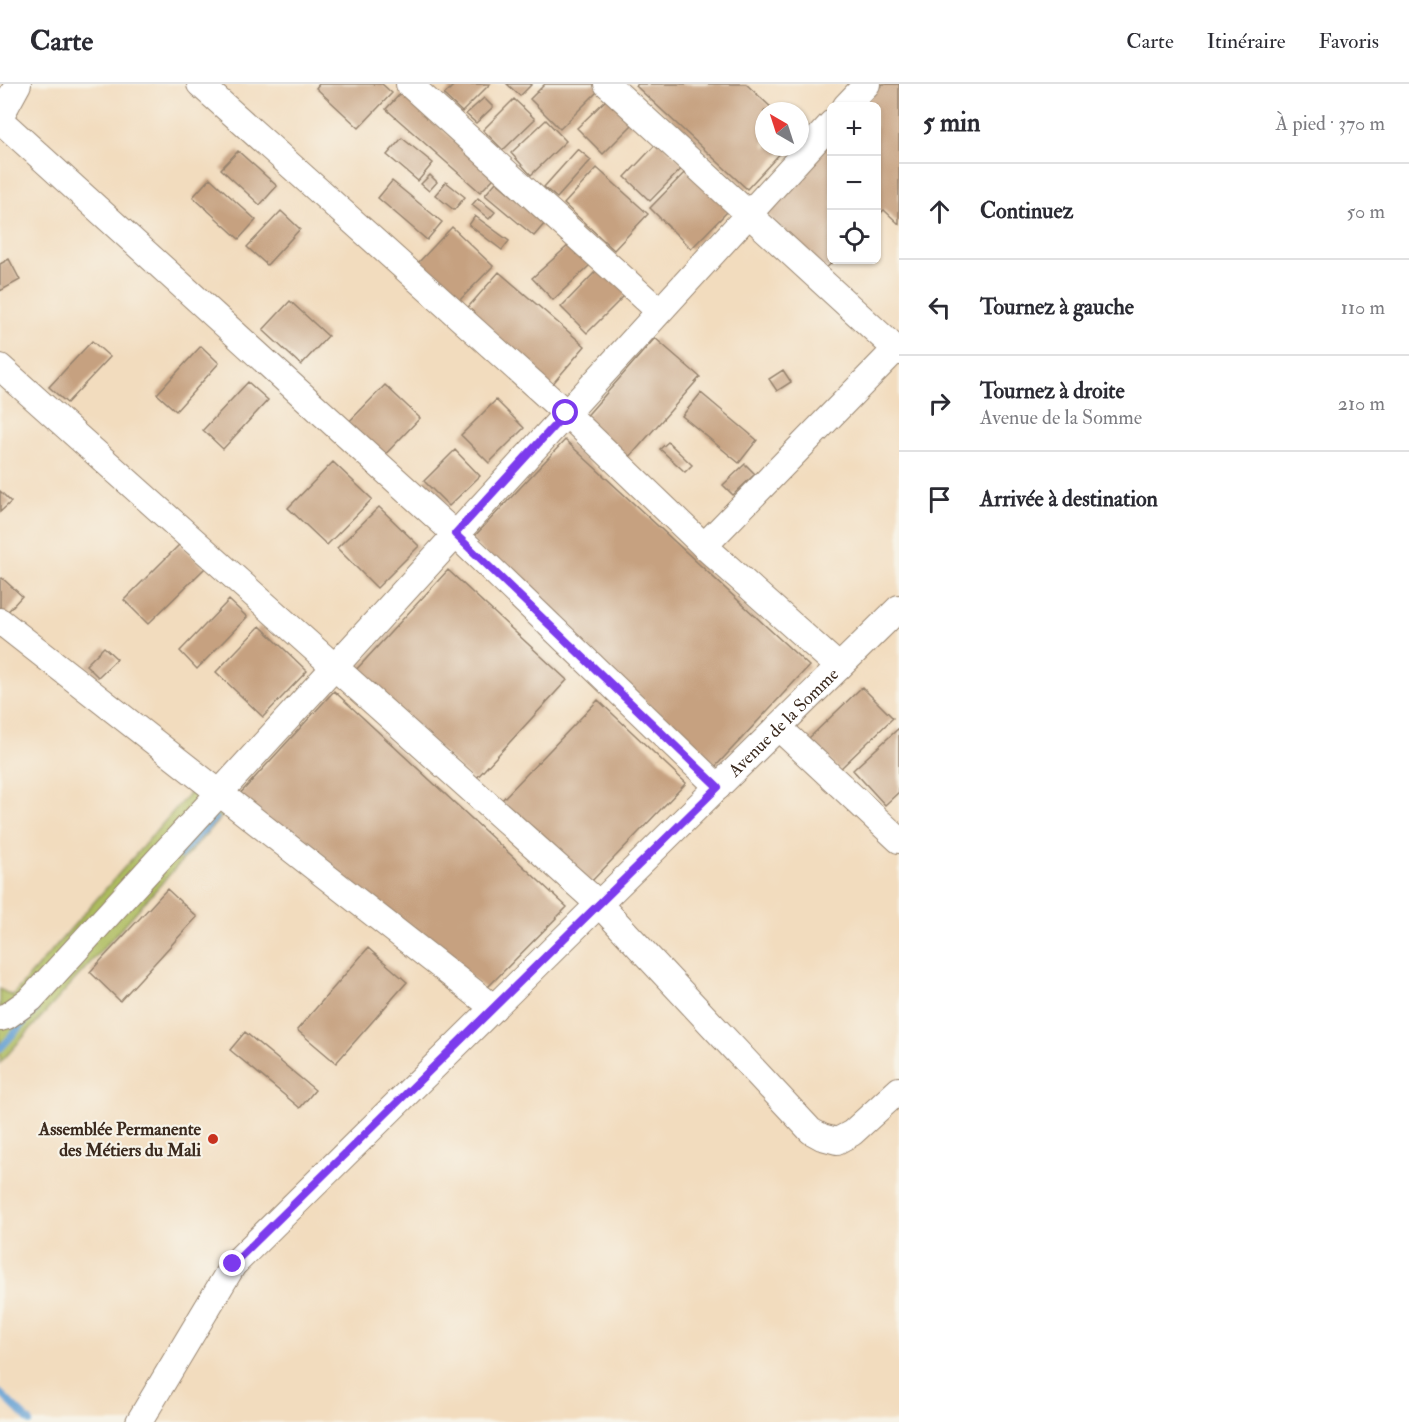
<!DOCTYPE html>
<html lang="fr">
<meta charset="utf-8">
<style>
body{margin:0;font-family:"IM FELL Double Pica",serif;background:#f7f7f7;color:#2b2b33}
.controls{position:absolute;right:18px;top:18px;display:grid;overflow:hidden;border-radius:9px;box-shadow:0 2px 4px #0004}
.controls button{width:54px;height:54px;display:grid;place-items:center;padding:0;border:0;border-bottom:2px solid #e1e1e2;background:#fff;color:#2b2b33;font:30px sans-serif}
.compass{position:absolute;left:755px;top:18px;width:54px;height:54px;border-radius:50%;background:#fff;box-shadow:0 2px 4px #0004;rotate:321deg}
.stop{position:absolute;width:18px;height:18px;margin:-14px;border:4px solid #7c3aed;border-radius:50%;background:#fff}
.stop.end{background:#7c3aed;border-color:#fff;box-shadow:0 2px 6px #0008}
.list{margin:0;padding:0;list-style:none}
h2{display:flex;justify-content:space-between;align-items:center;height:78px;margin:0;padding:0 24px;font-size:26px}
h2 small{font-size:20px;font-weight:400;color:#7c7c81}
.list li{display:grid;grid-template-columns:39px 1fr auto;gap:18px;align-items:center;box-sizing:border-box;height:96px;padding:0 24px;border-top:2px solid #e1e1e2}
.list b{display:block;font-size:22px;white-space:nowrap}
.list p{margin:0;font-size:20px;white-space:nowrap;color:#7c7c81}
.list em{font-size:20px;font-style:normal;color:#7c7c81}
.icon{flex:none;width:33px;height:33px;fill:none;stroke:currentColor;stroke-width:2;stroke-linecap:round;stroke-linejoin:round}
.map{position:relative;flex:none;width:899px;height:1338px;overflow:hidden}
header{display:flex;align-items:center;gap:36px;box-sizing:border-box;height:84px;padding:0 30px;background:#fff;border-bottom:2px solid #e1e1e2}
header strong{font-size:28px}
nav{display:flex;gap:33px;margin-inline-start:auto;font-size:21px}
main{display:flex}
aside{flex:1;background:#fff}
.map>svg:first-child{display:block}
.green{fill:#adbc5f;stroke:#74733e;stroke-width:1.5}
.lines{fill:none;stroke-linecap:round;stroke-linejoin:round}
.stream{stroke:#629fd3;stroke-width:7}
.building{fill:#c6a180}
.street-casing{stroke:#96836e;stroke-width:28}
.street{stroke:#fff;stroke-width:26}
.route{stroke:#7c3aed;stroke-width:8}
.poi-dot{fill:#c8321e;stroke:#f7f3e8;stroke-width:2}
.labels{text-anchor:middle;dominant-baseline:central;stroke-width:4.5;stroke-linejoin:round;paint-order:stroke}
.street-label{font-size:18px;fill:#3b2a1e;stroke:#f7f3e8}
.poi-label{font-size:18px;font-weight:bold;fill:#3b2a1e;stroke:#f7f3e8;text-anchor:end}
</style>
<header>
<strong>Carte</strong>
<nav><a>Carte</a><a>Itinéraire</a><a>Favoris</a></nav>
</header>
<main>
<div class="map">
<svg width="899" height="1338" viewBox="0 0 899 1338">
<rect width="100%" height="100%" fill="#f7f3e8"/>
<filter id="ink" filterUnits="userSpaceOnUse"><feTurbulence type="fractalNoise" baseFrequency=".0167" numOctaves="2"/><feDisplacementMap in="SourceGraphic" scale="12" xChannelSelector="R" yChannelSelector="G"/><feConvolveMatrix kernelMatrix="1 2 1 2 8 2 1 2 1" color-interpolation-filters="sRGB"/></filter>
<filter id="wash" filterUnits="userSpaceOnUse"><feTurbulence type="fractalNoise" baseFrequency=".008" numOctaves="4" result="noise"/><feDisplacementMap in="SourceGraphic" scale="24" xChannelSelector="R" yChannelSelector="G"/><feGaussianBlur stdDeviation="1.35" result="paint"/><feColorMatrix in="noise" values="0 0 0 0 0 0 0 0 0 0 0 0 0 0 0 0 0 1.4 0 .05"/><feComposite in="paint" operator="in"/></filter>
<g filter="url(#wash)">
<rect width="100%" height="100%" fill="#f2dcbe"/>
<path class="green" d="M192,706L224,730L0,979V905L12,912Z"/>
<g class="lines">
<path class="stream" d="M180,771L215,734
M0,965L35,926
M0,1309L30,1338"/>
</g>
<g id="blocks">
<path class="building" d="M319,0H382L392,9L359,44L316,4Z
M455,0H490L462,28L444,11Z
M507,0H532L520,12Z
M545,0H595L600,5L560,45L530,15Z
M638,0H746L775,27H764V63H786L747,105L636,2Z
M883,0H899V140L884,126L876,133V22H860Z
M401,9L495,93L480,108L386,25Z
M611,11L636,37L603,70L577,44Z
M484,14L493,23L476,39L466,30Z
M514,15L535,35L503,66L483,46Z
M546,36L566,57L531,91L511,69Z
M832,51V176H835L824,186L760,123Z
M402,54L433,79L418,97L387,71Z
M659,57L685,81L650,117L625,93Z
M578,65L591,76L557,114L544,103Z
M238,67L277,102L260,121L221,85Z
M597,84L648,130L614,166L564,120Z
M688,85L729,126L691,165L650,124Z
M430,91L437,98L429,107L421,100Z
M210,94L256,136L239,155L193,113Z
M392,97L442,138L427,156L378,114Z
M446,98L465,113L454,126L435,111Z
M496,98L545,139L534,152L485,111Z
M478,114L495,128L489,135L472,121Z
M281,127L300,145L267,181L247,163Z
M475,132L509,157L502,166L469,141Z
M452,143L493,182L457,219L417,180Z
M570,160L590,181L553,216L532,194Z
M9,175L20,196L0,207V180Z
M601,182L628,208L587,249L561,223Z
M499,188L585,262L550,303L463,229Z
M290,217L328,252L301,281L263,246Z
M655,254L700,293L628,375L583,336Z
M92,257L110,273L67,319L49,303Z
M201,262L219,279L176,327L157,310Z
M783,286L791,298L777,307L769,295Z
M248,298L268,316L223,365L203,346Z
M385,301L420,334L378,378L343,344Z
M701,309L757,356L739,379L682,332Z
M496,316L524,344L489,379L461,351Z
M565,356L809,582L715,683L471,456Z
M668,358L692,381L685,388L660,365Z
M455,366L480,392L449,422L424,397Z
M333,378L372,415L327,461L288,424Z
M745,380L755,390L733,411L723,401Z
M0,407L11,418L0,428Z
M379,423L419,462L377,504L337,464Z
M180,460L205,484L148,540L124,516Z
M448,486L567,596L474,697L355,587Z
M2,494L22,512L2,534L0,532V496Z
M229,516L247,533L197,585L180,567Z
M260,542L307,587L263,633L216,588Z
M104,563L117,575L98,593L86,581Z
M862,603L893,634L839,686L809,654Z
M334,607L567,823L486,905L237,713Z
M598,616L686,699L589,800L501,717Z
M899,644V708L885,721L853,686Z
M167,805L197,833L120,917L90,888Z
M368,864L407,898L336,979L297,946Z
M245,948L315,1006L300,1024L230,966Z"/>
</g>
</g>
<g filter="url(#ink)">
<use href="#blocks" fill-opacity="0" stroke="#96836e" stroke-width="1.5"/>
<g class="lines">
<defs>
<g id="street">
<path d="M200,0L566,329L704,462L839,583"/>
<path d="M409,0L659,227"/>
<path d="M607,0L899,268"/>
<path d="M846,22L867,0"/>
<path d="M0,33L18,0"/>
<path d="M0,36L455,450L718,703"/>
<path d="M0,283L599,820L811,1047L822,1053L837,1057L852,1049L899,1006"/>
<path d="M704,462L896,265"/>
<path d="M0,537L494,924"/>
<path d="M778,643L899,756"/>
<path d="M0,934L7,932L31,915L832,39"/>
<path id="s1" d="M139,1338L233,1181L899,524"/>
</g>
</defs>
<use href="#street" class="street-casing"/>
<use href="#street" class="street"/>
</g>
</g>
<g class="lines" filter="url(#ink)">
<path class="route" d="M233,1180L718,703L455,450L566,329"/>
</g>
<circle class="poi-dot" cx="213" cy="1055" r="6"/>
<g class="labels">
<g class="street-label">
<text stroke="none"><textPath href="#s1" startOffset="956">Avenue de la Somme</textPath></text>
</g>
<g class="poi-label">
<text x="201" y="1045">Assemblée Permanente<tspan x="201" dy="21">des Métiers du Mali</tspan></text>
</g>
</g>
</svg>
<div class="controls">
<button>+</button>
<button>−</button>
<button><svg class="icon" aria-label="locate" viewBox="0 0 24 24"><circle cx="12" cy="12" r="6"/><path d="M12 2v4M12 18v4M2 12h4M18 12h4"/></svg></button>
</div>
<svg class="compass" viewBox="-18 -18 36 36"><path d="M0-13l5 13h-10z" fill="#e53935"/><path d="M0 13l5-13h-10z" fill="#7c7c81"/></svg>
<div class="stop" style="left:566px;top:329px"></div>
<div class="stop end" style="left:233px;top:1180px"></div>
</div>
<aside>
<h2>5 min<small>À pied · 370 m</small></h2>
<ul class="list">
<li><svg class="icon" aria-label="ahead" viewBox="0 0 24 24"><path d="M12 20V5M6 11l6-6 6 6"/></svg><div><b>Continuez</b></div><em>50 m</em></li>
<li><svg class="icon" aria-label="left" viewBox="0 0 24 24"><path d="M17 20v-9H6M10 6l-5 5 5 5"/></svg><div><b>Tournez à gauche</b></div><em>110 m</em></li>
<li><svg class="icon" aria-label="right" viewBox="0 0 24 24"><path d="M7 20v-9h11M14 6l5 5-5 5"/></svg><div><b>Tournez à droite</b><p>Avenue de la Somme</p></div><em>210 m</em></li>
<li><svg class="icon" aria-label="arrive" viewBox="0 0 24 24"><path d="M6 21V4h12l-3 4 3 4H6"/></svg><div><b>Arrivée à destination</b></div></li>
</ul>
</aside>
</main>
